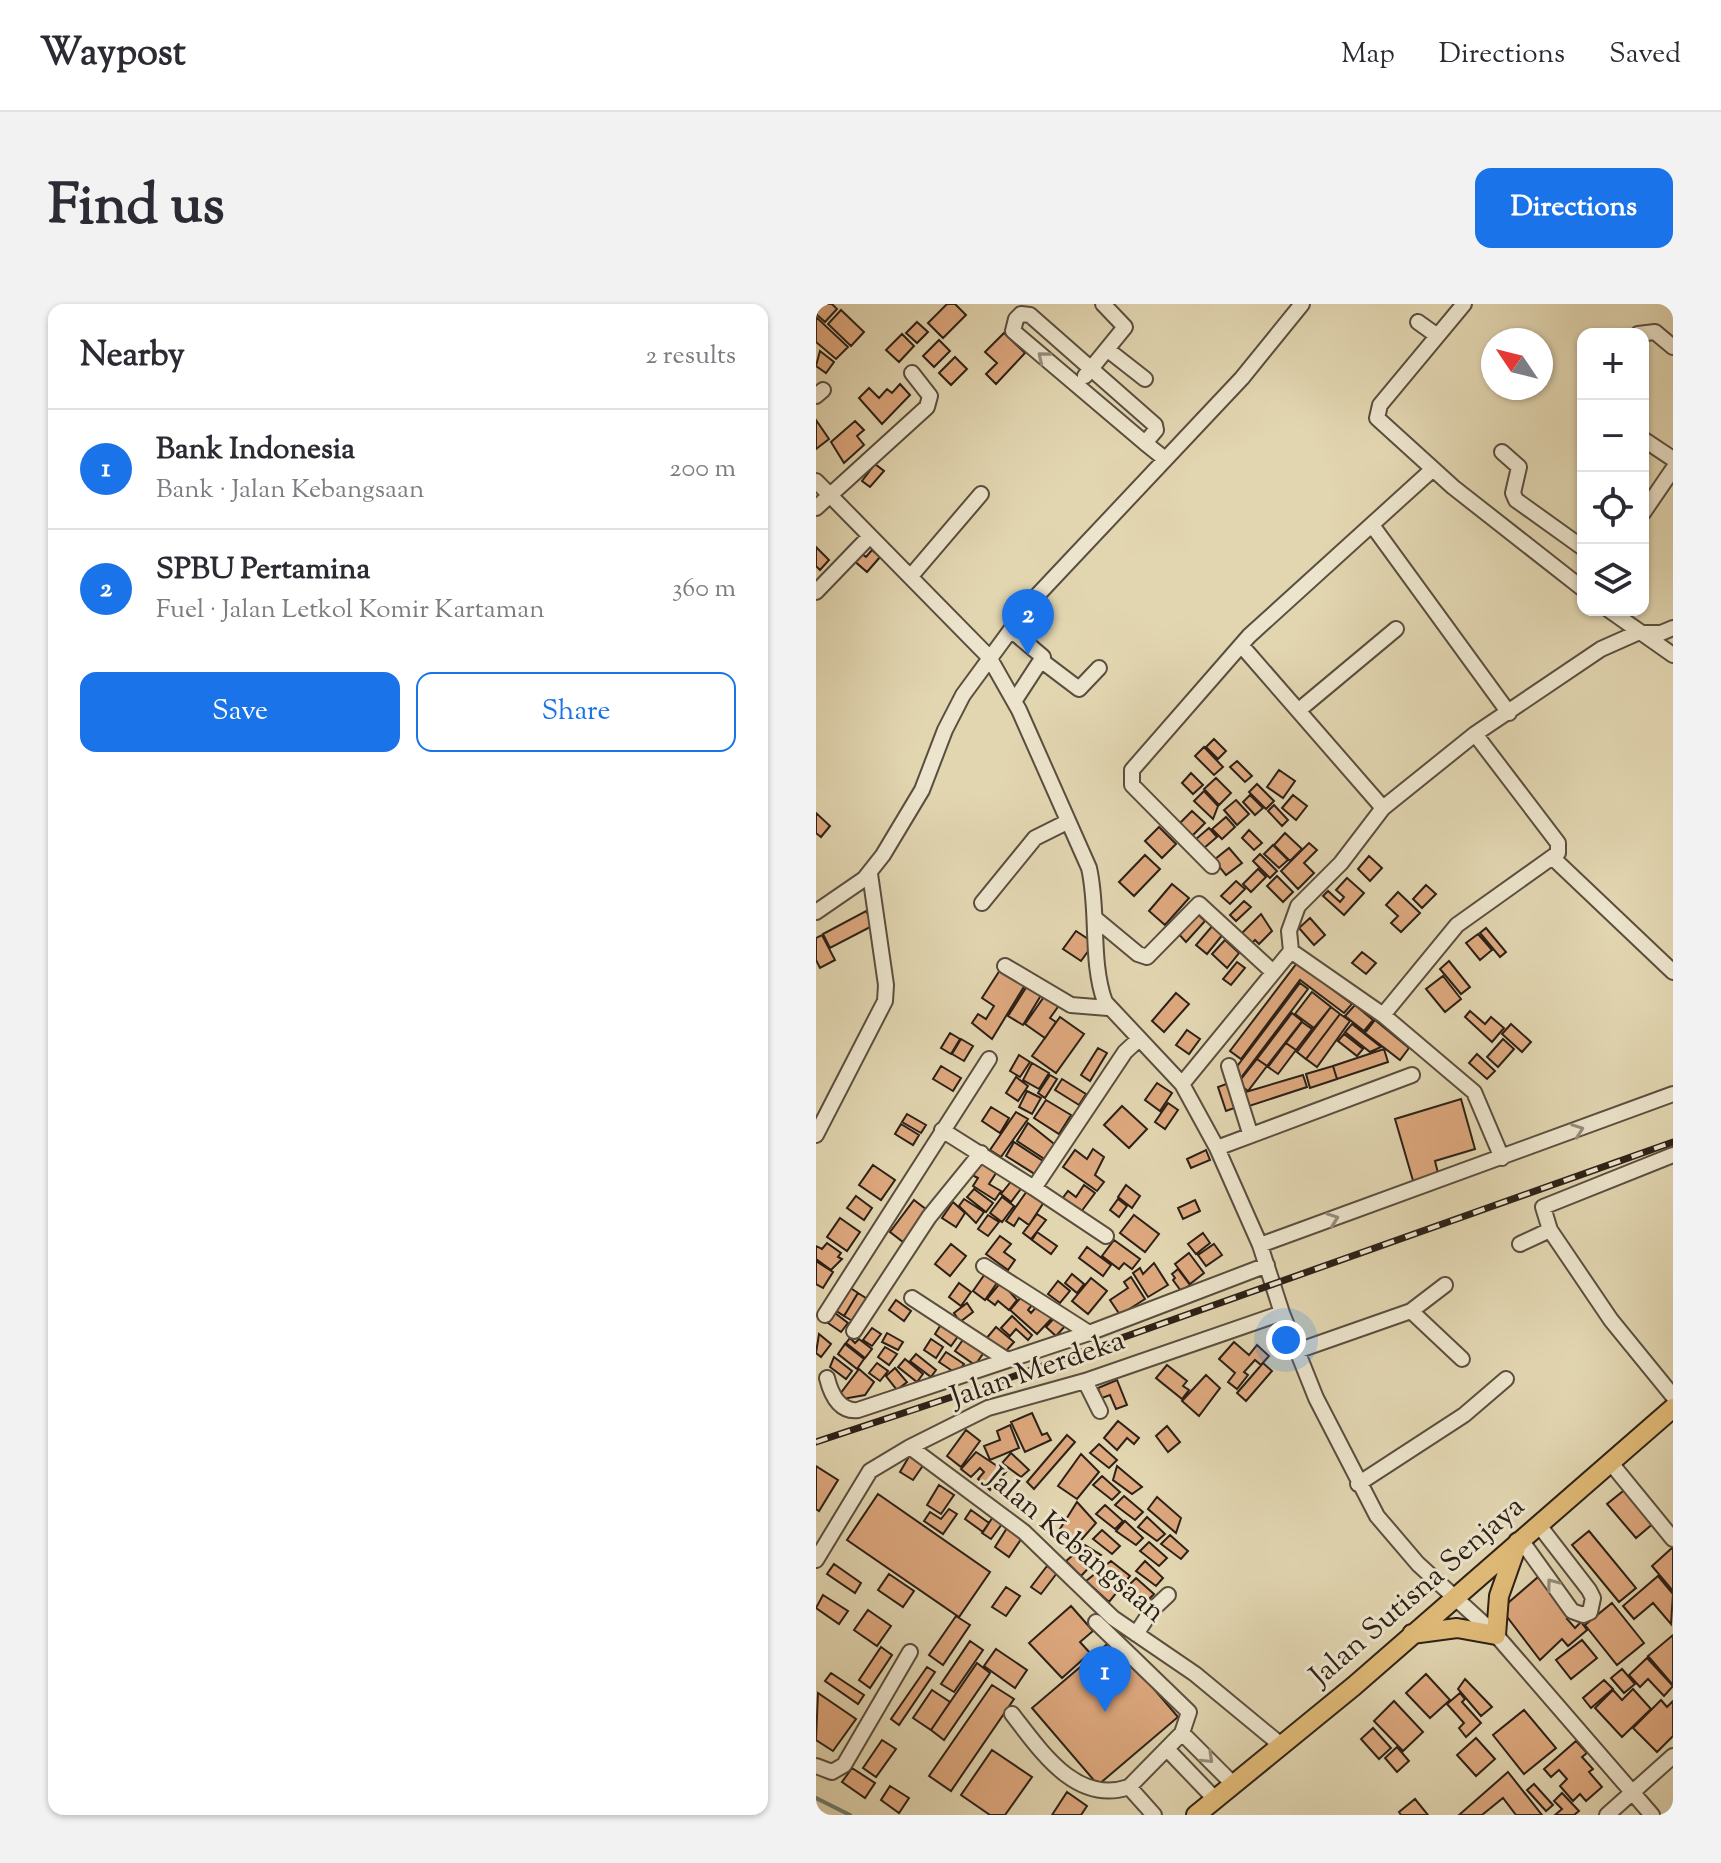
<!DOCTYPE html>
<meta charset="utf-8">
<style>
body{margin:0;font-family:"Sorts Mill Goudy",serif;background:#f2f2f3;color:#2b2b33}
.controls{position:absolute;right:24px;top:24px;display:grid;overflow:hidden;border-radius:16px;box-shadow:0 2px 6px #0004}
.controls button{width:72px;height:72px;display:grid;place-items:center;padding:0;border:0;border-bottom:2px solid #e1e1e2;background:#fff;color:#2b2b33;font:40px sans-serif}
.compass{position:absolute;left:665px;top:24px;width:72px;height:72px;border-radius:50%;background:#fff;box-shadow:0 2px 6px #0004;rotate:305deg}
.you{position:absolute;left:470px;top:1036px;width:28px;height:28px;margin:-20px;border:6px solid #fff;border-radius:50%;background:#1a73e8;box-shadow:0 0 0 12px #1a73e833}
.badge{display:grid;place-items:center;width:52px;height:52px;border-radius:50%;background:#1a73e8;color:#fff;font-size:26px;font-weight:700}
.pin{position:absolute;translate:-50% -66px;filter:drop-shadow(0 2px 4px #0008)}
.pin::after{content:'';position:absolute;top:42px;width:28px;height:24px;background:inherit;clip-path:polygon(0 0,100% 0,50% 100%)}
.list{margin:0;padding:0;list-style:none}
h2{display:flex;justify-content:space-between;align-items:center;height:104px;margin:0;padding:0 32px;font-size:34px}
h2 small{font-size:26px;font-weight:400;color:#7c7c81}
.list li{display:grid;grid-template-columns:52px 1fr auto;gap:24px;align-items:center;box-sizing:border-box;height:120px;padding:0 32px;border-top:2px solid #e1e1e2}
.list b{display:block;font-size:30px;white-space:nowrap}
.list p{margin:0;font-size:26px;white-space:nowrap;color:#7c7c81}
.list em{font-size:26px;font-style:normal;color:#7c7c81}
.actions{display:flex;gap:16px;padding:24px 32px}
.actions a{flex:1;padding:18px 0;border:2px solid #1a73e8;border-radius:16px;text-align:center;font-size:28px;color:#1a73e8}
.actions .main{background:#1a73e8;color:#fff}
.icon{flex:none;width:44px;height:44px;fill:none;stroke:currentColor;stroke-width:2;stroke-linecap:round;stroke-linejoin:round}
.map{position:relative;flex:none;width:857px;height:1511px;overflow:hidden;border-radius:16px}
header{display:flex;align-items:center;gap:48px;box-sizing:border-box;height:112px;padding:0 40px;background:#fff;border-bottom:2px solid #e1e1e2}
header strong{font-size:38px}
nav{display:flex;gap:44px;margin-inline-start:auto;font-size:28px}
.intro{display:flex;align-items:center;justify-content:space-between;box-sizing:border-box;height:192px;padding:0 48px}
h1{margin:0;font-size:56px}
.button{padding:20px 36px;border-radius:16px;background:#1a73e8;color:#fff;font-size:28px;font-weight:700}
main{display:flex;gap:48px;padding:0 48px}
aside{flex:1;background:#fff;border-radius:16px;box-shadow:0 2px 6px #0004}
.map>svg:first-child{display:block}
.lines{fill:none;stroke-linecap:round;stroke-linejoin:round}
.stream{stroke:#6c7c6d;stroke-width:4}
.building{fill:#dea87e;stroke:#2c2017;stroke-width:2}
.minor-casing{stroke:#5a4e3e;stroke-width:18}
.major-casing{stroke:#2c2017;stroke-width:22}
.minor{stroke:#ece4cc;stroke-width:14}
.major{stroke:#e1bb78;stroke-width:18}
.rail-casing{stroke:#2c2017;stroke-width:7}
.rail{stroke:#ece4cc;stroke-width:4;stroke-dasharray:12;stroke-linecap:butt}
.oneway{stroke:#968c7b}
.labels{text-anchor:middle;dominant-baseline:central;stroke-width:6;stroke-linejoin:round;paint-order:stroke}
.street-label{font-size:30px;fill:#2c2017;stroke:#ece4cc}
</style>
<header>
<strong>Waypost</strong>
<nav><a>Map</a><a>Directions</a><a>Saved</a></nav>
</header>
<div class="intro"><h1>Find us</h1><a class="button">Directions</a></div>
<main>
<aside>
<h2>Nearby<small>2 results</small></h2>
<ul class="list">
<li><span class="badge">1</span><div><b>Bank Indonesia</b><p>Bank · Jalan Kebangsaan</p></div><em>200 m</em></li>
<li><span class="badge">2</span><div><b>SPBU Pertamina</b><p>Fuel · Jalan Letkol Komir Kartaman</p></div><em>360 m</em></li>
</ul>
<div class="actions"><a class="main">Save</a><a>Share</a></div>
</aside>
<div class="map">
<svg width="857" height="1511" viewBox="0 0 857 1511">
<rect width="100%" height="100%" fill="#e2d6b1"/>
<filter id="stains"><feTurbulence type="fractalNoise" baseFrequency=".0025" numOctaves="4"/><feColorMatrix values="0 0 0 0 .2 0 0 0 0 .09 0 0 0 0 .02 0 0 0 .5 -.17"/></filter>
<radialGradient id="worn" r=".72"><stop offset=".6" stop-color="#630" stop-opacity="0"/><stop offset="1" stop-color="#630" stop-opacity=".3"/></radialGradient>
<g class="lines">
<path class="stream" d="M0,1494L34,1511"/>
</g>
<path class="building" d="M5,0H16L21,5L9,18L0,10Z
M131,0H139L150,11L127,34L112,19Z
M25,6L48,28L35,42L12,20Z
M0,13L32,43L20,55L0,38Z
M101,18L112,28L101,39L90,29Z
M188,29L209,49L180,80L170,70L181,59L169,48Z
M86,30L98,42L83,58L70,46Z
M123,36L134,47L118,63L107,52Z
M4,47L18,58L10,69L0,62Z
M139,53L151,65L135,81L123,69Z
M84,80L94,91L66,120L43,94L53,84L63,94L71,85L76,89Z
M0,116L13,135L0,145Z
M39,117L48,126L41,132L48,141L28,159L15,138Z
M59,160L68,167L54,183L46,177Z
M0,243L13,256L4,266L0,262Z
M56,246L64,253L51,268L36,255L42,247L50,253Z
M398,435L410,447L402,455L390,443Z
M388,443L407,463L398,471L379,452Z
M421,457L436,472L429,478L414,463Z
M463,466L479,477L467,494L451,483Z
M375,469L387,481L377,490L366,479Z
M400,474L415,489L403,501L388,485Z
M441,480L458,497L450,505L433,488Z
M388,487L402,502L397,515L378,497Z
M434,491L447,504L439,511L427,498Z
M477,491L491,502L480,516L466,504Z
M420,496L433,510L421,521L408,506Z
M458,501L472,516L466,522L452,507Z
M376,507L389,519L376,532L363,520Z
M0,509L14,522L5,533L0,529Z
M410,513L419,523L406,535L396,525Z
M343,523L360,540L346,554L329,537Z
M393,524L401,533L388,544L380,535Z
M433,526L446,539L438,546L426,534Z
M469,529L486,545L474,557L458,541Z
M493,539L501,546L488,559L498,569L482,585L465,567Z
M457,541L472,556L463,564L448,550Z
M413,544L426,559L410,571L398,556Z
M444,550L461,567L454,574L437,557Z
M329,551L344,565L318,592L303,578Z
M553,552L566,564L554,577L542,565Z
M442,565L450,573L435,588L427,580Z
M461,572L477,588L467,598L451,582Z
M531,574L548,589L528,611L507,592L512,587L524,598L528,593L520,586Z
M420,577L429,585L414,600L405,592Z
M356,580L373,594L349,621L333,607Z
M610,581L620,590L606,604L597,595Z
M582,588L604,609L585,628L575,619L582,612L570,601Z
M428,597L435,603L420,617L414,611Z
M376,605L389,617L370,638L360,627Z
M50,607L58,621L14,644L7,630Z
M445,610L456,627L443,640L439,636L433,642L423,632Z
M494,614L509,631L498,641L483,624Z
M398,620L408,629L391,650L380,641Z
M670,624L690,648L684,653L664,629Z
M260,627L278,639L265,657L247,645Z
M662,630L676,646L664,656L650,639Z
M6,631L19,656L4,664L0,656V634Z
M409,636L423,649L411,664L396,650Z
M546,648L560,659L550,670L536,659Z
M633,657L654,683L645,690L624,665Z
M421,658L429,664L415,681L407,675Z
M481,659L536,700L528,709L484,676L425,755L414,747Z
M184,666L209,681L176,735L156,719L162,710L170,715L178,702L166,694Z
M627,672L645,695L629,708L610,685Z
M213,679L227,688L207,721L192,712Z
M484,679L492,685L424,775L416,769Z
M496,688L515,703L498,724L479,710Z
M360,689L373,700L348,728L336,717Z
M230,690L244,700L234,714L240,718L229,734L209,720Z
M539,701L557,716L548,727L529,712Z
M515,703L524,710L490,755L481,748Z
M654,707L669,720L675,713L688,724L676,738L649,713Z
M476,709L486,717L451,762L441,755Z
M524,710L534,717L501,763L490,755Z
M244,713L268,730L240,769L216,752Z
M559,716L593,744L584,756L549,729Z
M486,718L496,725L480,746L470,739Z
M536,720L565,743L554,748L529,728Z
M695,720L715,738L706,748L686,730Z
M371,726L384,735L373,750L360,741Z
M134,729L144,735L135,750L125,744Z
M528,730L547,745L541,752L522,737Z
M145,735L157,742L148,757L136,750Z
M687,735L698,745L682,763L671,753Z
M470,739L480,746L462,770L452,763Z
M282,744L291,749L274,777L265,771Z
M568,745L572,758L521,775L517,762Z
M661,750L679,767L671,775L653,759Z
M203,751L214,758L204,773L194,767Z
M441,755L451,762L432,787L422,779Z
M216,759L233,769L223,785L207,776Z
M125,762L145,774L137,787L117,775Z
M517,762L521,775L494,784L490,770Z
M234,771L241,775L229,794L222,789Z
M487,771L491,783L427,804L423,790Z
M200,773L212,782L202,797L190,789Z
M246,775L270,790L263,801L239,786Z
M341,779L356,789L344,807L329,796Z
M413,779L424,802L410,807L402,783Z
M211,787L225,794L216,810L203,803Z
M645,795L659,845L619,857L623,873L598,880L579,815Z
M230,796L255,811L243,830L218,814Z
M352,799L362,806L349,825L339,818Z
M306,802L331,825L313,844L288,821Z
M175,803L193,814L184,829L166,817Z
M200,808L212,815L185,853L174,846Z
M91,810L110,821L105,829L86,818Z
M212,819L242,843L233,858L201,837Z
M85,820L103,831L97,841L79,830Z
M198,838L230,859L222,872L190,852Z
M277,845L288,853L279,871L288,878L281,887L247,863L259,846L271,855Z
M390,846L394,856L375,864L371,855Z
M164,855L182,866L173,880L185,887L179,896L157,882L162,874L154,870Z
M57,861L79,876L65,896L43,881Z
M197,875L207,882L195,898L185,890Z
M268,881L279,889L265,908L246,895L252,887L260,893Z
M310,881L324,892L316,904L302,893Z
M213,884L230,895L213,921L203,914L198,922L190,917Z
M158,885L177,899L170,908L151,893Z
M40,892L56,904L48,916L31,904Z
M186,893L198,902L186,918L174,909Z
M148,895L168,908L160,919L143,902Z
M302,895L311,902L303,913L294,906Z
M98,896L111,906L87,938L74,928Z
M379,896L384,907L367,915L362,904Z
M137,898L149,909L140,923L126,914Z
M221,910L230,916L215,935L207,929Z
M172,911L183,918L172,932L162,925Z
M318,911L343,930L329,948L304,929Z
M24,914L44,928L31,947L11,933Z
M221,928L241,942L235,950L216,936Z
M387,929L394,939L380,950L372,940Z
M184,932L195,940L188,948L199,956L192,966L170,950Z
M298,936L324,955L316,965L308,959L303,965L286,952Z
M11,939L25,949L22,953L26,955L15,966L0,955V942L6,945Z
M135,940L150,952L134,972L119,960Z
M398,940L406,951L390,962L382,951Z
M271,943L295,961L287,972L263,954Z
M373,949L388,969L374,980L359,960Z
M0,957L17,968L7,984L0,980Z
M338,959L352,981L332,993L317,969L324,964L327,970Z
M362,965L374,981L365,987L357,976L359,974L356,970Z
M171,967L183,976L169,996L157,987Z
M256,970L268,980L261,989L249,979Z
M315,973L329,995L304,1011L294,996L312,984L308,978Z
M275,974L291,987L272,1010L256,997Z
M242,977L254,987L244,999L232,990Z
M185,978L201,996L193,1006L182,997L179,1001L171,995Z
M143,979L155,988L145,1002L133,993Z
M30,981L42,989L28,1012L16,1004Z
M42,989L53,996L38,1018L28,1012Z
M207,991L217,1000L212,1006L215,1009L223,1000L237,1013L221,1030L194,1006Z
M80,996L95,1007L88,1017L73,1006Z
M151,999L157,1008L144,1018L138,1009Z
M19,1009L32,1019L25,1028L12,1019Z
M196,1012L216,1031L212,1036L200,1025L194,1032L185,1024Z
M240,1012L250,1021L240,1032L230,1023Z
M126,1019L143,1031L135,1042L119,1030Z
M180,1023L198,1038L190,1047L169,1036Z
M56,1024L65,1030L56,1042L47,1036Z
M71,1029L87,1038L82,1046L66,1038Z
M3,1030L15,1040L5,1053L0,1049Z
M149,1033L169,1047L159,1061L139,1047Z
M34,1034L39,1039L43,1035L56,1045L49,1054L30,1039Z
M115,1035L127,1043L120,1054L108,1046Z
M418,1038L433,1051L441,1041L453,1052L445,1061L439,1056L428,1068L432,1071L421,1085L412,1078L419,1069L403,1055Z
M29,1040L48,1055L41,1065L22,1050Z
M69,1043L81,1050L73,1061L62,1053Z
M130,1048L148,1060L141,1070L123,1058Z
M100,1050L120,1066L115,1073L94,1057Z
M18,1053L36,1067L30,1075L14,1063Z
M89,1055L107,1070L101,1078L82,1063Z
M61,1059L72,1067L64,1077L53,1069Z
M447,1059L456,1067L430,1097L421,1089Z
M351,1061L371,1077L367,1082L373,1086L366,1095L340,1074Z
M79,1064L91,1078L81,1086L70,1072Z
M43,1065L58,1078L49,1091L27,1095L24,1090Z
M390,1071L404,1084L383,1112L366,1097Z
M301,1076L311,1101L300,1105L294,1091L286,1094L282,1084Z
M216,1109L226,1131L231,1129L235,1136L209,1148L195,1118Z
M302,1117L323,1134L318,1140L311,1134L301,1146L288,1134Z
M194,1121L203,1144L174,1156L168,1142L184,1136L181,1127Z
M351,1122L364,1138L352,1148L340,1132Z
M150,1126L164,1137L145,1163L131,1152Z
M251,1131L259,1138L218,1185L211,1178Z
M283,1140L301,1156L293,1164L274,1149Z
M160,1148L190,1168L174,1186L162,1175L168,1168L164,1164L155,1173L145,1165Z
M195,1149L213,1166L205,1173L186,1159Z
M265,1150L283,1168L261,1195L242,1182Z
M94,1151L108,1160L97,1176L84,1168Z
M0,1162L22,1176L3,1207L0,1205Z
M301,1162L326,1183L316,1190L297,1176Z
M286,1172L304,1188L296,1196L277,1181Z
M123,1181L138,1191L125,1210L111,1201Z
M811,1184L839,1218L820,1234L791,1200Z
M62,1190L174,1268L143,1313L31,1236Z
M308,1192L327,1208L319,1216L299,1201Z
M341,1193L365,1214L360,1229L332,1205Z
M261,1198L280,1219L259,1243L244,1225Z
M289,1201L307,1217L299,1225L280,1210Z
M133,1205L141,1210L127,1230L108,1217L114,1208L125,1215Z
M155,1206L173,1219L167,1228L149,1215Z
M177,1213L186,1220L175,1235L166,1229Z
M331,1213L349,1230L341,1237L322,1223Z
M309,1217L327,1234L320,1241L300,1227Z
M191,1224L206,1234L193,1253L179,1243Z
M286,1226L304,1242L296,1250L277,1235Z
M773,1227L820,1284L803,1298L756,1241Z
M354,1231L372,1247L365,1255L345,1240Z
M333,1238L351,1254L343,1262L324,1247Z
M269,1241L285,1251L265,1272L250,1257Z
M856,1244L857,1245V1287L836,1262Z
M295,1257L314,1272L293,1298L270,1277Z
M329,1257L347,1274L340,1282L320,1267Z
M18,1260L45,1279L39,1289L11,1270Z
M231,1262L241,1269L225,1290L215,1283Z
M73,1270L98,1287L87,1303L62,1286Z
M842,1272L857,1290L855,1320L837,1299L818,1315L807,1302Z
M722,1273L755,1312L751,1315L759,1324L765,1318L771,1326L752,1342L746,1335L724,1356L685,1305Z
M320,1274L338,1290L330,1298L311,1283Z
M190,1283L204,1292L190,1312L176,1303Z
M7,1291L32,1307L23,1320L0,1304Z
M796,1299L828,1339L801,1361L769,1321Z
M255,1302L277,1327L264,1338L274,1349L246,1374L213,1339Z
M52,1306L75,1322L61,1342L38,1326Z
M140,1312L154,1321L127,1361L113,1351Z
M857,1331V1381L832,1352Z
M296,1336L362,1413L282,1481L216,1404Z
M766,1336L781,1354L755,1375L740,1356Z
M154,1337L167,1346L138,1388L125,1380Z
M65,1343L76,1351L54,1384L43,1376Z
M180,1345L211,1366L199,1384L168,1362Z
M831,1354L857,1382L848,1392L832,1375L824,1383L813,1371Z
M161,1359L174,1369L128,1436L115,1426Z
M111,1363L119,1368L83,1421L75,1415Z
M806,1365L819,1380L808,1389L795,1374Z
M15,1369L48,1391L42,1400L9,1377Z
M610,1370L634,1396L614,1414L590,1389Z
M649,1375L676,1403L665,1412L642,1385Z
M788,1376L797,1385L775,1404L767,1394Z
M176,1381L198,1395L135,1487L113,1472Z
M817,1385L835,1405L806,1433L779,1404L797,1386L806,1396Z
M116,1386L134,1398L115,1426L97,1414Z
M2,1389L40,1415L17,1447L0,1436Z
M644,1389L649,1395L646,1398L665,1419L650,1433L643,1424L648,1419L631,1400Z
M845,1396L851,1403L857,1397V1432L841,1448L817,1424Z
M578,1397L607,1428L587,1447L558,1417Z
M708,1406L740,1444L708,1470L677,1431Z
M557,1424L575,1444L563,1455L545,1435Z
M660,1434L679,1455L660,1472L641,1451Z
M66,1436L80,1445L60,1473L47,1464Z
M760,1437L771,1449L766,1453L777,1465L773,1468L786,1483L770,1497L764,1490L757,1497L744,1482L751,1475L743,1466L735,1473L728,1465Z
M581,1443L593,1457L581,1468L569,1454Z
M176,1446L216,1473L189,1511H174L145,1491Z
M36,1464L59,1479L49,1494L26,1478Z
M692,1468L726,1511H700L687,1494L666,1511H643Z
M718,1480L737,1501L730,1507L711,1486Z
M74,1482L93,1494L83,1509L65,1496Z
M251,1488L271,1502L265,1511H236Z
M746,1489L763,1507L758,1511H739L746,1505L738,1497Z
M599,1495L612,1511H585L583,1508Z"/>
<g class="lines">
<defs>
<path id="minor" d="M648,0L564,101L561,114L637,183L767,285
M602,18L620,31
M822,30L839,28L857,43
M292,46L329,75
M269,72L309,23L287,0
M0,92L7,86
M827,135L857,155
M329,139L340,126L339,121L214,11L205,10L200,15L197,27L329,139L349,155
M686,148L703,163L697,189L700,196L767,244
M0,177L173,353L203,406L273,564C283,607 274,657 289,698L366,780L401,844L444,941L466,1009L500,1094L561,1212L602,1260L680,1331L836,1511
M0,204L111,103L114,92L96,69
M827,209L857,165
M556,221L693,409
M95,272L165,190
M0,288L54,232
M793,306L857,351
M195,326L227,353L199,396
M425,341L567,504
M226,357L263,385L283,364
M483,406L580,325
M737,554L857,668
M396,562L316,481V466L433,332L617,165
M166,599L219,534L251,518
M0,608L48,575L67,551L106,486L129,426L147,391L216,297L426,74L486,0
M281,616L322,650L331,653L383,600L457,668
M475,647L567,711L658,788L686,854
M189,662L255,701L292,704
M567,711L641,621L742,549V539L659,430
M413,762L434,829
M366,780L475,647L473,627L482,602L525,559L567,504L659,430L785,345L821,329H845L857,324
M126,826L218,884L309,748L323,735
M0,831L69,697L70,681L54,570
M401,844L596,771
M218,884L290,932
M734,926L727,903L857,851
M704,940L734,926L795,1016L857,1092
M444,941L857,790
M168,962L273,1029L451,961
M96,994L191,1056
M595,1007L646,1055
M9,1011L173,755
M38,1027L113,913L165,849
M481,1047L595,1007L629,981
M11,1074C15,1090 23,1108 42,1106L273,1029
M269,1077L284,1107
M94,1143L208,1228L297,1314L379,1370L465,1441
M794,1158L857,1235
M542,1180L648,1111L690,1075
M705,1236L756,1307L767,1311L774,1308L777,1294L773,1286L722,1220
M0,1256L54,1167L94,1143L172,1104L269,1077L466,1009
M280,1318L373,1408L366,1429L313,1483
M320,1330L336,1306L352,1291
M196,1410C225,1447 260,1501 313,1483L338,1511
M366,1429L417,1480
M351,1445L399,1495
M0,1462L16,1468L28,1461L94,1348
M791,1511L857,1452"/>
<path id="major" d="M596,1330L641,1324L680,1331L683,1292L702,1238
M380,1511L538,1382L857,1104"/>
</defs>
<use href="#minor" class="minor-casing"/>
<use href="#major" class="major-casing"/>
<use href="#minor" class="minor"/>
<use href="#major" class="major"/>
<defs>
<path id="rail" d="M0,1138L193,1074L857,838"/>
</defs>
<use href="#rail" class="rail-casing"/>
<use href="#rail" class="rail"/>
</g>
<defs><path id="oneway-chevron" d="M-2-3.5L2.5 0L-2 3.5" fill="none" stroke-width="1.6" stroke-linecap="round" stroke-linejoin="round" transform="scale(2)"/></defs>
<g class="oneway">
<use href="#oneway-chevron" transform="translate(227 53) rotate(-140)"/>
<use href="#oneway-chevron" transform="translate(762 826) rotate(-20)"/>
<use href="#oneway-chevron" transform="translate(517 915) rotate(-20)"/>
<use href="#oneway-chevron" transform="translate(736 1280) rotate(-127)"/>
<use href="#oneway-chevron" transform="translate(392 1454) rotate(44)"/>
</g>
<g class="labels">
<g class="street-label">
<text transform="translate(222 1066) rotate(-19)">Jalan Merdeka</text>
<text transform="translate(259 1242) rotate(40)">Jalan Kebangsaan</text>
<text transform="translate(602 1288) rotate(-41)">Jalan Sutisna Senjaya</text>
</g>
</g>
<rect width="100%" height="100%" filter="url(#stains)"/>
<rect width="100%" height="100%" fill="url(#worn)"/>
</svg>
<div class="controls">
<button>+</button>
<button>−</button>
<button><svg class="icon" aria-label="locate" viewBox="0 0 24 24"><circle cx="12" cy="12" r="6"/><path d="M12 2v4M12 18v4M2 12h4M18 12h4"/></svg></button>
<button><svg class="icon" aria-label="layers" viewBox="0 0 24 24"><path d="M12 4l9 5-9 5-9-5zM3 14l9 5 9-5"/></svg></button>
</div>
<svg class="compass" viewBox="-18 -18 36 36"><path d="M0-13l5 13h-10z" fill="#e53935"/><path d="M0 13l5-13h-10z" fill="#7c7c81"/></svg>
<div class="you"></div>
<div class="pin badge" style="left:289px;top:1408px">1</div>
<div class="pin badge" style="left:212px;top:351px">2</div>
</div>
</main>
